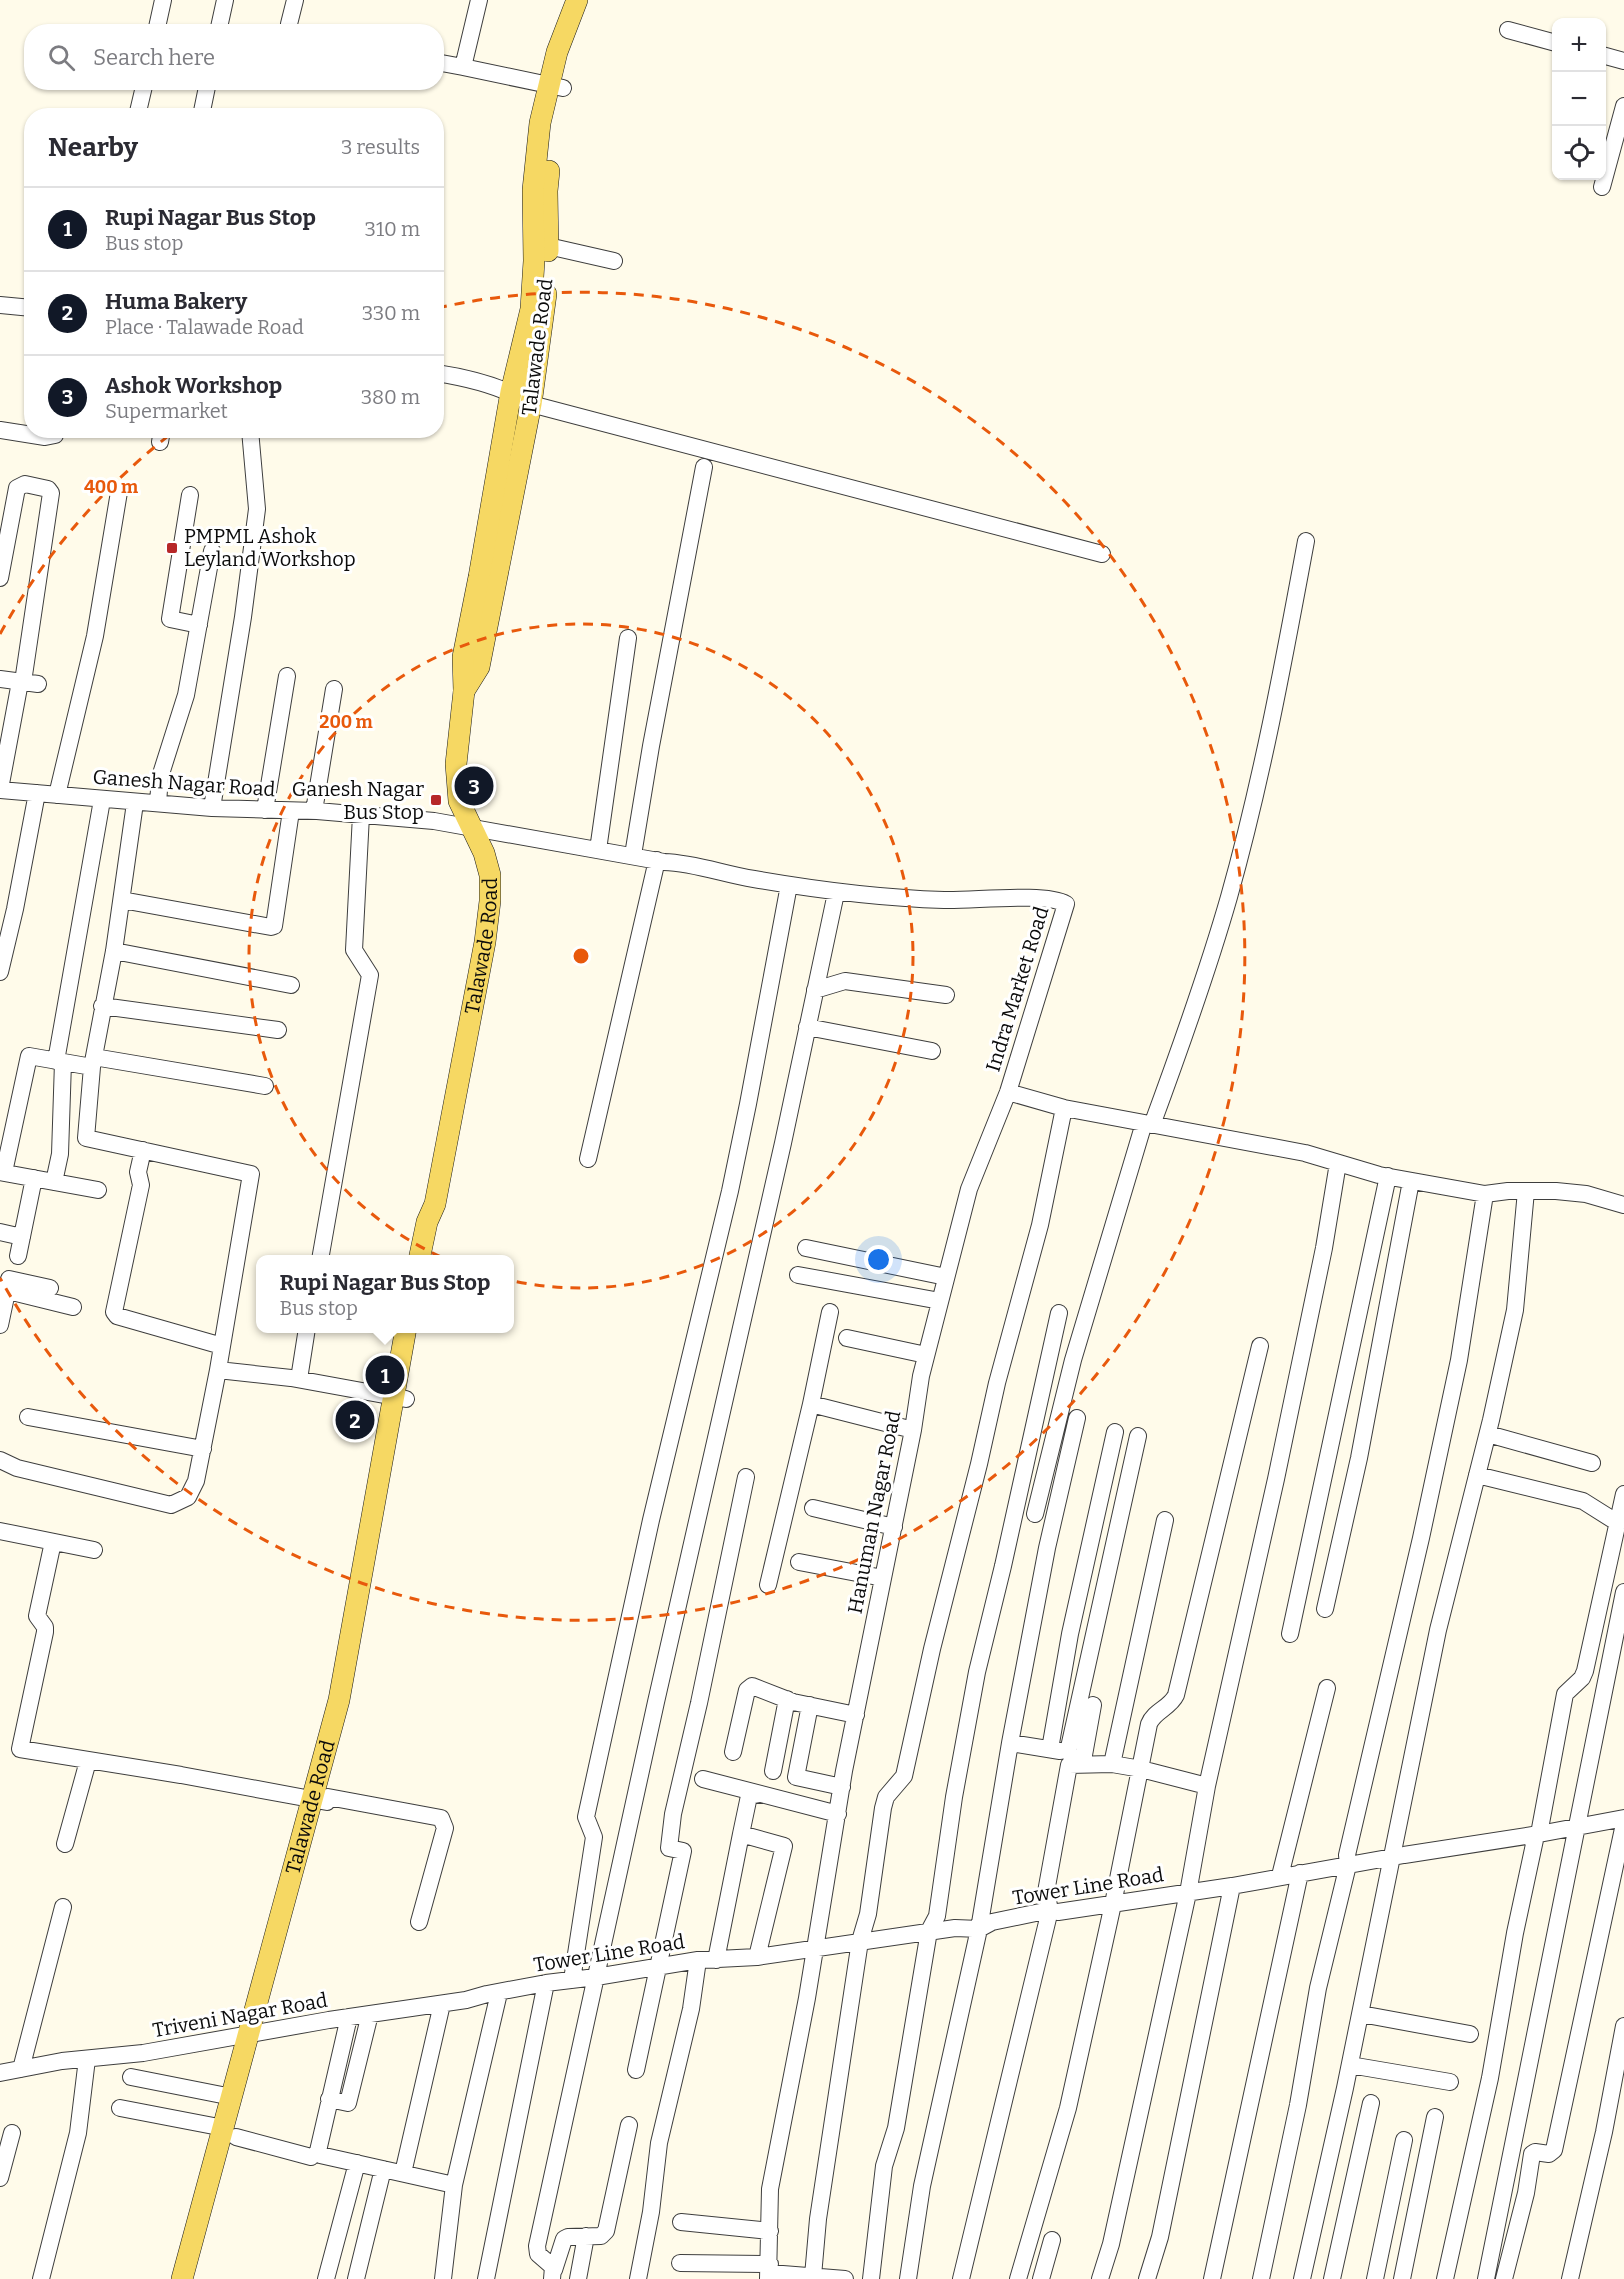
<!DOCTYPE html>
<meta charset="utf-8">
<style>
body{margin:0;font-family:Bitter,serif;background:#f2f2f3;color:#2b2b33}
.controls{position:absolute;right:18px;top:18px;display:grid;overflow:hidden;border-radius:12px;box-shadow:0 2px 4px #0004}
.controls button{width:54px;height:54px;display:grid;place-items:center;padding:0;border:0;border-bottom:2px solid #e1e1e2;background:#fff;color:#2b2b33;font:30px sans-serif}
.you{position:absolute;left:879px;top:1260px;width:21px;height:21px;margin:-15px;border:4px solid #fff;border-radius:50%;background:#1a73e8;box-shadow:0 0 0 9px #1a73e833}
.badge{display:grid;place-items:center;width:39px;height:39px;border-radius:50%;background:#111827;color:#fff;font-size:20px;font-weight:700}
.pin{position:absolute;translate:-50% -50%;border:3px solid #fff;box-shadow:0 2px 6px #0006}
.popup{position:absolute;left:256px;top:1255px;width:258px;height:78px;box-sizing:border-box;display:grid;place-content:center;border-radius:12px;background:#fff;filter:drop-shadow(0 2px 4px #0005);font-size:20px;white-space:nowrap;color:#7c7c81}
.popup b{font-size:22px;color:#2b2b33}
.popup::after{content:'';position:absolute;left:50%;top:100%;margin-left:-12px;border:12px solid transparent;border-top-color:#fff}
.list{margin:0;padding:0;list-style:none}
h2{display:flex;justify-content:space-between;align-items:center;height:78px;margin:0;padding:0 24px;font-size:26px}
h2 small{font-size:20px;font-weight:400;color:#7c7c81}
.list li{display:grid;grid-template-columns:39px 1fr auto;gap:18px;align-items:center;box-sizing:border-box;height:84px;padding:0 24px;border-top:2px solid #e1e1e2}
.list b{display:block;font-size:22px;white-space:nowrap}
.list p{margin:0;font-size:20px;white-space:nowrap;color:#7c7c81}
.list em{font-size:20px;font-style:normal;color:#7c7c81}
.icon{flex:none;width:33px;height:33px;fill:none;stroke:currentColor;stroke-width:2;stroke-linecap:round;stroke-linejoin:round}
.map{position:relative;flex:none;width:1624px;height:2279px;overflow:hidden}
.search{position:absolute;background:#fff;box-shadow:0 2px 4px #0004;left:24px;top:24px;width:420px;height:66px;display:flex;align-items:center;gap:15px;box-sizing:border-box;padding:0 21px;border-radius:24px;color:#7c7c81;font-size:22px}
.panel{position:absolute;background:#fff;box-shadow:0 2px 4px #0004;left:24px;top:108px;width:420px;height:330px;border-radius:24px}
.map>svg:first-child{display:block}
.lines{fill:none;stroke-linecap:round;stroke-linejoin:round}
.minor-casing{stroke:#3e3e3e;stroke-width:18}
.major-casing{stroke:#1c1c1c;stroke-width:22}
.minor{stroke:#fff;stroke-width:16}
.major{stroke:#f6d863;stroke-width:21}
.ring{fill:none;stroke:#e8590c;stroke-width:3;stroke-dasharray:10 8}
.poi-dot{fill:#b72728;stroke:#fff;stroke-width:2}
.labels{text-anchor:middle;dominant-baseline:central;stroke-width:6;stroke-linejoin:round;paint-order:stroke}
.street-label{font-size:20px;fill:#0b0b0b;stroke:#fff}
.poi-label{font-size:20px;fill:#0b0b0b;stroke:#fff;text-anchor:start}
.centre{fill:#e8590c;stroke:#fff;stroke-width:3}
.ring-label{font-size:18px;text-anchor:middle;font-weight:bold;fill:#e8590c;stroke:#fff;stroke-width:6;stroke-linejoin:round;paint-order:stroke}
</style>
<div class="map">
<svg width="1624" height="2279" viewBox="0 0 1624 2279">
<rect width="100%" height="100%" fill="#fffbea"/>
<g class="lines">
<defs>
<path id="minor" d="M479,0L463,67L563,88
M289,24L295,0
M1508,30L1556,43
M156,32L163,0
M218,32L225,0
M1602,55L1624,61
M436,62L463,67
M137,116L145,82
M201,116L208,82
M1602,187L1624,106
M548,246L614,261
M0,305L32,308
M436,373C469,378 503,386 531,404L1102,554
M0,430L45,437L55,435L56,430
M160,442L162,430
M190,495L170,619L199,625
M0,578L17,488L25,484L48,489L51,493L23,682
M0,679L38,684
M0,789L20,682
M0,790L212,808L317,811L434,821L664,862C695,863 723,874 754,879C817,890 879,898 944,900C973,901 1045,892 1066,904L1008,1092L969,1189L921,1376L913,1430L844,1771L807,1998L770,2189L768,2279
M57,795L95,636L119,492
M135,803L114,951L92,1067L86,1138L251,1174L218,1370
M158,803L160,777L186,695L212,551
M212,808L243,617L257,509L250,430
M265,810L287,676
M314,811L334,689
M598,850L628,638
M633,855L651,746L704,467
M122,900L271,927L274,926L291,811
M114,951L291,985
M0,972L15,909L37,793
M815,990L845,981L946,995
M102,1006L278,1030
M807,1027L932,1051
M94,1057L265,1086
M56,1061L102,800
M1008,1092L1064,1108L1305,1153L1379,1175L1485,1194L1508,1191H1556L1586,1194L1624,1205
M1152,1125C1180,1049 1207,974 1229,897C1262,780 1284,660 1306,541
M143,1150L138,1172L141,1185L114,1312L117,1316L222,1346
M588,1159L657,860
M0,1172L98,1190
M4,1172L29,1056L92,1067
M54,1182L60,1154L63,1062
M0,1232L22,1237
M806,1248L946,1277
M18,1256L34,1178
M320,1260L370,975L354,950L361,815
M798,1275L940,1301
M9,1279L50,1288
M0,1289L73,1307
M0,1325L9,1282
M847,1338L926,1355
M299,1379L307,1328
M811,1404L913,1430
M28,1417L203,1449
M1488,1434L1592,1463
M0,1460L17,1468L171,1505L188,1497L196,1481L218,1370L291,1378L406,1399
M1477,1475L1583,1501L1618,1523
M813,1508L894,1527
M1035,1514L1073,1360L1144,1123
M0,1531L94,1550
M53,1542L37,1616L45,1627V1632L20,1749L181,1775L327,1802
M799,1562L883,1578
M768,1585L811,1404L830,1312
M1325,1609L1359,1458L1411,1181
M1290,1634L1388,1176
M810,1705L796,1777L842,1787
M1093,1705L1084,1755L1069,1765L1112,1764L1141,1769L1207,1786
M1010,1743L1060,1751
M1050,1749L1070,1634L1115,1432
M733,1752L747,1690L752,1686L793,1702L856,1715
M1068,1752L1138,1436
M1112,1764L1165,1520
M773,1771L787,1699
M703,1779L838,1814
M328,1797L441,1818L445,1828L419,1922
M741,1834L749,1796L760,1794
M1539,1834L1565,1694L1582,1678L1585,1671L1624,1494
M65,1844L88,1761
M1280,1876L1327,1688
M716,1960L741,1834L784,1846L757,1957
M572,1980L594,1837L586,1817L651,1520L730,1191L748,1104L789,885
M1361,2014L1470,2034
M349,2017L318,2151L320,2155L454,2185
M1350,2065L1450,2082
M21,2069L63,1907
M636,2070L683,1851L669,1848L673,1814L699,1703L746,1477
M0,2073L62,2061L143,2053L329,2020L466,2000L487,1994L546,1983L596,1977L698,1960L757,1957L955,1928L979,1929L992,1922L1050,1910L1058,1912L1232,1886L1404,1855L1539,1834L1624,1818
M131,2077L232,2097
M329,2099L348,2103L370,2014
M120,2108L224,2128
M236,2137L311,2157
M403,2173L442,2004
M0,2178L12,2133
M681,2222L770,2231
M680,2263L770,2264
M554,2270L564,2239L568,2237L601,2236L606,2231L629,2125
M770,2273L845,2279
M813,2276L818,2219L860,1941L868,1914L883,1808L886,1797L904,1776L932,1649L979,1464L997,1383L1040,1225L1064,1108
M41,2279L78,2133L87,2059
M326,2279L357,2163
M356,2279L383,2169
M443,2279L454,2185L499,1993
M486,2279L546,1983
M552,2279L553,2267L538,2254L537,2246L656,1702L783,1143L836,893
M578,2279L586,2236
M638,2279L651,2212L659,2143L691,2009L698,1960
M871,2279L884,2166L896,2128L929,1931L937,1916L954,1797L977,1672L1003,1566L1059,1313
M908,2279L922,2186L979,1929L1010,1743L1047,1548L1077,1418
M961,2279L1050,1910L1046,1892L1069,1765
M1018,2279L1068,2108L1113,1904L1149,1724C1154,1711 1170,1708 1176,1695L1260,1346
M1041,2279L1052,2240
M1100,2279L1111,2244L1188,1893L1207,1786L1276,1479L1324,1248L1338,1163
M1147,2279L1160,2237L1232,1886
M1212,2279L1300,1873
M1261,2279L1298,2105L1318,1988L1348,1865L1347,1855L1421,1538L1459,1360L1485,1194
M1302,2279L1345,2088L1438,1630L1491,1420L1515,1310L1526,1191
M1332,2279L1371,2103
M1375,2279L1404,2140
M1402,2279L1435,2117
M1445,2279L1490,2078L1515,1933L1536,1835
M1486,2279L1624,1592
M1504,2279L1526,2193L1532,2154L1535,2152L1549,2154L1554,2150L1624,1824
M1570,2279L1604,2132L1624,2026"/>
<g id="major">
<path d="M548,251L547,191L549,171"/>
<path d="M464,691L479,667L531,404L546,294"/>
<path id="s1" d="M419,1260L427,1222L435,1204L485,942L490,901V875L484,853L459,801L456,764L464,691L463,657L479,577L511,392L531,309L534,261L533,190L540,123L557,52L577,0"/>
<path id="s2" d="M182,2279L339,1700L406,1328"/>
</g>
</defs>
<use href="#minor" class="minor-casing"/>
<use href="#major" class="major-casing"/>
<use href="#minor" class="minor"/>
<use href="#major" class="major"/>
</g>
<g class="ring">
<circle cx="581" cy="956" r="332"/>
<path d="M0 634A664 664 0 0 1 172 433M437 308A664 664 0 1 1 0 1278"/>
</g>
<g class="poi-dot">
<rect x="166" y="542" width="12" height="12" rx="3"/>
<rect x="430" y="794" width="12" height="12" rx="3"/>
</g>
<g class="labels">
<g class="street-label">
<text transform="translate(537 347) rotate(-83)">Talawade Road</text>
<text transform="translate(184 783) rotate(4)">Ganesh Nagar Road</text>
<text stroke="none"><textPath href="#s1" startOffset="321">Talawade Road</textPath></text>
<text transform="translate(1017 989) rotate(-73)">Indra Market Road</text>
<text transform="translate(874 1512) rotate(-79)">Hanuman Nagar Road</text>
<text stroke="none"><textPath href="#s2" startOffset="489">Talawade Road</textPath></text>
<text transform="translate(1088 1886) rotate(-9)">Tower Line Road</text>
<text transform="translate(609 1953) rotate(-9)">Tower Line Road</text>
<text transform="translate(240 2015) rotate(-10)">Triveni Nagar Road</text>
</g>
<g class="poi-label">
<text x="184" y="536">PMPML Ashok<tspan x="184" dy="23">Leyland Workshop</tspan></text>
<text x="424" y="789" text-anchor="end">Ganesh Nagar<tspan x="424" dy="23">Bus Stop</tspan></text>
</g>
</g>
<circle cx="581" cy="956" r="9" class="centre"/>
<g class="ring-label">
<text x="111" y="493">400 m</text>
<text x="346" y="728">200 m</text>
</g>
</svg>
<div class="controls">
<button>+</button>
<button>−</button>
<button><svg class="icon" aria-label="locate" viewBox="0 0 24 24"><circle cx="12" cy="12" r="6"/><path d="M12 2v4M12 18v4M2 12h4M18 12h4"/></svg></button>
</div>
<div class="you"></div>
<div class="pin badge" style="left:385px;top:1375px">1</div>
<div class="popup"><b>Rupi Nagar Bus Stop</b>Bus stop</div>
<div class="pin badge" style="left:355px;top:1420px">2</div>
<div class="pin badge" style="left:474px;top:786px">3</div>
<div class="search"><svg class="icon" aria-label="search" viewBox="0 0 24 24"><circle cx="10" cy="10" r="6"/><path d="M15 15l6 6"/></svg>Search here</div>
<section class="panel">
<h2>Nearby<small>3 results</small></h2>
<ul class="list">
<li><span class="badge">1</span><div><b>Rupi Nagar Bus Stop</b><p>Bus stop</p></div><em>310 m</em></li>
<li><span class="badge">2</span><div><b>Huma Bakery</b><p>Place · Talawade Road</p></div><em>330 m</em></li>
<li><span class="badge">3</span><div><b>Ashok Workshop</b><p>Supermarket</p></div><em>380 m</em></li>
</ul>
</section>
</div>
